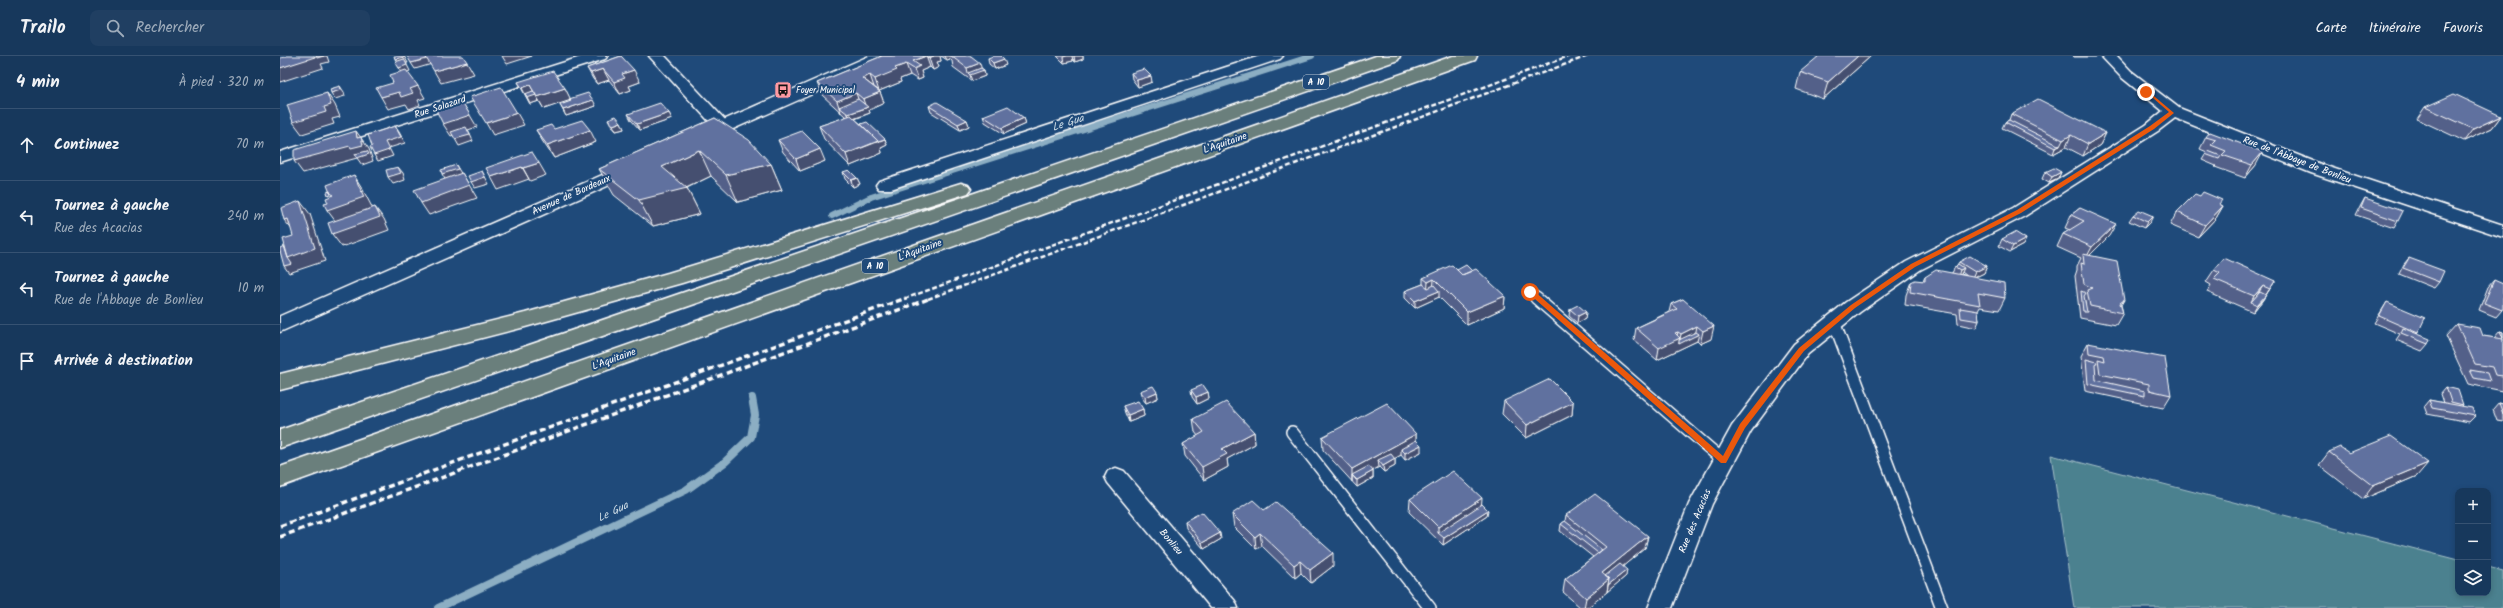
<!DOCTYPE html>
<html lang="fr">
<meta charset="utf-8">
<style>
body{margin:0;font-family:Kalam,sans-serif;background:#203f62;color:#f1f3f6}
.controls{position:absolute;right:12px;bottom:12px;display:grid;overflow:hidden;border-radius:8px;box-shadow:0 2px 6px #0003}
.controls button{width:36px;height:36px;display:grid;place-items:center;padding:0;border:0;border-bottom:1px solid #365272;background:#17385c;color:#f1f3f6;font:20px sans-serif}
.stop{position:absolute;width:12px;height:12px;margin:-9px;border:3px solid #ea580c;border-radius:50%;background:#fff}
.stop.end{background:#ea580c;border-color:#fff;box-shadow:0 1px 4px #0008}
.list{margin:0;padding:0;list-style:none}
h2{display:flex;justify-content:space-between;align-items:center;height:52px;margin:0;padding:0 16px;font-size:17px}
h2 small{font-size:13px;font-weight:400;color:#9eacbb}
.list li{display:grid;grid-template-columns:26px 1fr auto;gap:12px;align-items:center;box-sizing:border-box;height:72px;padding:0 16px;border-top:1px solid #365272}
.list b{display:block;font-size:15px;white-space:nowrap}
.list p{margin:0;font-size:13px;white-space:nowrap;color:#9eacbb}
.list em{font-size:13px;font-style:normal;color:#9eacbb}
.icon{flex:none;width:22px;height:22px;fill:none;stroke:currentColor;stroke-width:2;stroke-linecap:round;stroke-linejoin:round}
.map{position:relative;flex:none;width:2223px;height:552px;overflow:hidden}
header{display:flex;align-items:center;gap:24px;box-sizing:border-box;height:56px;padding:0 20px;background:#17385c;border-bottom:1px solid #365272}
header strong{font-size:19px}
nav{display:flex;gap:22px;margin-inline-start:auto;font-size:14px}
.search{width:280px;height:36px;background:#203f62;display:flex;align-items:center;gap:10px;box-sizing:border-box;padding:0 14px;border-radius:8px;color:#9eacbb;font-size:15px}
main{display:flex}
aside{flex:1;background:#17385c}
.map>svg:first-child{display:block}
.green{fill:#4b818f;stroke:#a5c0c7}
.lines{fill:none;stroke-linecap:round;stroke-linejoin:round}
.stream-far1{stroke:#8caec3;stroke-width:6}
.stream{stroke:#8caec3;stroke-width:8}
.service-far1-casing{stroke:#fff;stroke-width:11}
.service-casing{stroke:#fff;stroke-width:14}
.minor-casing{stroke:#fff;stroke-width:3}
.secondary-casing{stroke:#fff;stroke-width:3}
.motorway-casing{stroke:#fff;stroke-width:3}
.service-far1{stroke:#1f4a7a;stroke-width:8}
.service{stroke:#1f4a7a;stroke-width:11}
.minor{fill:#1f4a7a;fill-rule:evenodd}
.secondary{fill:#1f4a7a;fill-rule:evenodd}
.motorway{fill:#6b7f7c;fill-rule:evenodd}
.rail-far1{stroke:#fff;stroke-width:2.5;stroke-dasharray:5 2.5;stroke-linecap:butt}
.rail{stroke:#fff;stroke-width:3.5;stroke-dasharray:6 3.5;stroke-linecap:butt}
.wall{fill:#536189;stroke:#fff;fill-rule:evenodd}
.shaded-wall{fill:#444f6f;stroke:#fff}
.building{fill:#61719f;stroke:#fff}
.route{fill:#ea580c}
.labels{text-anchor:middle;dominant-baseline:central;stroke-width:4;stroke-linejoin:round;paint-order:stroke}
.shield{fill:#1f4a7a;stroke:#bcc9d7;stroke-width:1}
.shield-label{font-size:9px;font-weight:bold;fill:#fff}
.far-poi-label{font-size:9px;fill:#fff;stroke:#1f4a7a;text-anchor:start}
.street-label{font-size:10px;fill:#fff;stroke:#1f4a7a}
.water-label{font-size:11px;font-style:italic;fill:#cfdde6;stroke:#1f4a7a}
</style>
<header>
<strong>Trailo</strong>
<div class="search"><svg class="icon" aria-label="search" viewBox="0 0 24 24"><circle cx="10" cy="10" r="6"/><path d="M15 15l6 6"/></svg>Rechercher</div>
<nav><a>Carte</a><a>Itinéraire</a><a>Favoris</a></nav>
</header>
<main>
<aside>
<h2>4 min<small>À pied · 320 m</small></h2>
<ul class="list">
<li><svg class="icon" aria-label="ahead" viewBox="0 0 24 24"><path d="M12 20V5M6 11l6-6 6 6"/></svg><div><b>Continuez</b></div><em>70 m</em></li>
<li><svg class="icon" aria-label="left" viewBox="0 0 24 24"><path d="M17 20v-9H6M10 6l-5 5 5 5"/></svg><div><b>Tournez à gauche</b><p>Rue des Acacias</p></div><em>240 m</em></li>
<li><svg class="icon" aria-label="left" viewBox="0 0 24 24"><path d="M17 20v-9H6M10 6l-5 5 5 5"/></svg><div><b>Tournez à gauche</b><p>Rue de l'Abbaye de Bonlieu</p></div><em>10 m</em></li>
<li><svg class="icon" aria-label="arrive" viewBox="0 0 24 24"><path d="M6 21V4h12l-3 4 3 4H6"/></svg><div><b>Arrivée à destination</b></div></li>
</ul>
</aside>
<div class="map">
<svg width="2223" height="552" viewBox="0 0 2223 552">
<rect width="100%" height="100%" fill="#1f4a7a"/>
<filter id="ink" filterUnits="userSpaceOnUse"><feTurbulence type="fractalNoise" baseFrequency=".025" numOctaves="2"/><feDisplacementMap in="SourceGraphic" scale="8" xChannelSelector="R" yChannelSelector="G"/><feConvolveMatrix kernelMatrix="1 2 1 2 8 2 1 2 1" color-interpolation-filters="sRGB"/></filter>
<g filter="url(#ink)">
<path class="green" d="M1771,399L2178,504V537H2208V511L2223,515V552H1794Z"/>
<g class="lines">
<path class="stream-far1" d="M552,160L591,141L1032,0"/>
<path class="stream" d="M158,552L406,434L445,406L471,381L475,359L472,342"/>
<defs>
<path id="service-far1" d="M1250,236L1258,243"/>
<path id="service" d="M1256,242L1444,405
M1554,266L1662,552
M1012,376L1150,552"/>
<path id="minor" d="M304,0H328L325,3L0,106V96Z
M369,0H385L449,68L451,71L449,74H437Z
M980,0H1003L1000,3L611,133H599L596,129L599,125Z
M1821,0H1837L1851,15L1899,52L2043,109L2223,169V181L2031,117L1895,62L1878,75L1745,160L1640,214L1580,256L1528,298L1471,375L1432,448L1392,552H1368L1409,448L1452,370L1514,288L1566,246L1626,206L1733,152L1866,69L1883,55L1841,21Z
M836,412L844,415L955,545L958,552H931L828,427L825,421L828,415Z"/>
<path id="secondary" d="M589,0H611L609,4L426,85H414L411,81L414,77Z
M352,106L359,108L361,112L359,116L0,276V260Z"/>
<path id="motorway" d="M1096,0H1120L1118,4L0,392V374Z
M1173,0H1197L1195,4L0,431V411Z
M681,127L688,129L691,133L688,137L402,227L245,271L0,334V318L245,257L388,217Z"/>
</defs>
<use href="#service-far1" class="service-far1-casing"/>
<use href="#service" class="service-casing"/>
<use href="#minor" class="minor-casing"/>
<use href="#secondary" class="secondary-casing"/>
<use href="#motorway" class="motorway-casing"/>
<use href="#service-far1" class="service-far1"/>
<use href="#service" class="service"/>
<use href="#minor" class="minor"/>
<use href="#secondary" class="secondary"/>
<use href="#motorway" class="motorway"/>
<path class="rail-far1" d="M624,243L1289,0
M648,243L1308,0"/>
<path class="rail" d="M0,470L626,242
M0,481L651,242"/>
</g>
<path class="wall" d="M341,0L360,26L349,30L351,34L340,38L329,24L317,28L313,23L307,12Z
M602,0H660L661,5L657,6L659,11L653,14L650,11L641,15L643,22L638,24L630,19L620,23L621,26L599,35L594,31L600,36L604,47L589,54L590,57L575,63L581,68L605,83L607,89L601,92L602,97L570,110L544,83L539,70L566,61L542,39L537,27Z
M661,0H691L701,12L704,14L705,20L692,25L673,11L672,5L670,3L667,4Z
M777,0H803V3L795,6L792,2L793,5L784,7Z
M1591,0L1543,43L1516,33L1520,16Z
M1793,0H1818L1817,1H1794Z
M708,2L726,9L715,13L709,8Z
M851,17L872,26L858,31L852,23Z
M238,26L285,32L290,43L316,50L286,60L280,49L290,46L289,44L264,53L259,45L250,48Z
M649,50L687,64L689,70L680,74L651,56Z
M2145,51L2221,60L2212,72L2184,85L2137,63Z
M389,57L392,63L360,74L351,64L348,58Z
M1731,58L1826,77L1820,89L1803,100L1786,91L1773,98L1722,72L1725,66L1729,64Z
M703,60L744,62L746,68L724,78L705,66Z
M435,62L491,108L502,134L458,146L431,120L407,132L420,158L373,170L334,139L319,113Z
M328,63L341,66L344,73L336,75L331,69Z
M256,74L316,86L274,102L263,86Z
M1930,76L1976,109L1965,122L1935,111L1936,110L1922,104L1927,96L1920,93L1926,81Z
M498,84L545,105L520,115L503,96Z
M563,116L577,122L580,128L573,131L565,123Z
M1765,116H1781L1778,123L1769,127L1762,123Z
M2085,142L2118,165L2114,172L2076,159L2081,149Z
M1941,149L1943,150L1936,162L1918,181L1890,169L1897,156Z
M1800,152L1829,180L1810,199L1844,244L1841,249L1843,257L1836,269L1800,262L1795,220L1797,214V210L1801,202L1777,191L1783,178L1790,174L1785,172L1791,159Z
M1853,159L1870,166L1864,172L1849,165Z
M1722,183H1746L1743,189L1730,196L1719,190Z
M2129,202L2159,226L2154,232L2119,218L2124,208Z
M1679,206L1707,210L1704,217L1695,221L1725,242L1719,254L1700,251L1698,255L1699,265L1696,272L1678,268L1677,258L1625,249L1626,239L1631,226L1643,225L1645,221L1672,217L1675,211L1677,209ZM1682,216L1687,220L1681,218Z
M1177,214L1192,215L1225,240L1224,252L1187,269L1159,241L1135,252L1125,242V235L1143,228V222Z
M1934,214L1995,225L1982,245L1973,256L1927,236L1931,229L1926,226Z
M2214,224L2222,254L2216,261L2199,254L2208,231Z
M1403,243L1431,283L1420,288L1417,285L1377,304L1354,284L1356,272L1389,256L1391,248Z
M2107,246L2138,277L2137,278L2148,288L2142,295L2116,284L2120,278L2094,267Z
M1290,253L1306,256L1305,263L1297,267L1289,260Z
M2177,268L2203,280L2214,282L2220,275L2223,276V335L2188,328L2166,280Z
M1808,287L1891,339L1883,352L1805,335L1801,300Z
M2166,331L2183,349L2182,350L2195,360L2189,366L2147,358L2144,350L2149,344L2163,347L2160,338Z
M911,334L928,336L929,342L917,348L912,341Z
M860,335L877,336L878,342L866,347L862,342Z
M1224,345L1293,346L1292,359L1246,382L1222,358Z
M2219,347L2223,348V366L2217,365L2213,354Z
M843,350L863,353L864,360L849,366L845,357Z
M913,363L974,376L975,388L947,403L948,411L924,424L905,400L903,388L918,380L915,376Z
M1136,378V384L1141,396L1125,404L1121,399L1115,402V410L1104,416L1099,411L1093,414V422L1077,431L1043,394L1042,381Z
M2049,396L2069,397L2137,420L2083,443L2039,409Z
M1130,443L1202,448L1207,460L1163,489L1129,456Z
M984,454L1053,510L1031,527L1021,517L1015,522L982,490L976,493L954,471L952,458Z
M1286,459L1368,480L1365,492L1343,510L1346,520L1307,552H1301L1283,536L1285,523L1313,501L1280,475L1281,468L1285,465Z
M905,465L941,483L924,493L906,472Z"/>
<path class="shaded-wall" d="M34,0H47L49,6L41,8L43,12L0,26V12Z
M124,0L128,7H126L130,15L123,18L119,12V9L115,3Z
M222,0H252L227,8Z
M646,0L650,11L641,15L643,22L638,24L634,13L633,5Z
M653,0H660L661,5L657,6L659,11L653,14L649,2Z
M665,0H669L670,3L667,4Z
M787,0H792L793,5L784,7L783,1Z
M794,0H803V3L795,6Z
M1578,0H1591L1543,43L1548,26Z
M148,2L152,8L135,13L131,7Z
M724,3L726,9L715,13L713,7Z
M187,6L194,18L161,27L154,15Z
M700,7L702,15L704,14L705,20L692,25L690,19L688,17L687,12Z
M626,8L630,19L620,23L621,26L599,35L595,23L615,12Z
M323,13L329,24L317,28L311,17Z
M354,14L360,26L349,30L351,34L340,38L334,26L342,18Z
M590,19L594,31L582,22Z
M871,20L872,26L858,31L857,24Z
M250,29L259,45L250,48L242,32Z
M60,30L64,36L65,40L55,43L51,37Z
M138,30L145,42L138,44L140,49L129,53L126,48L108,53L101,41Z
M285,32L291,44L264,53L257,41Z
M600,36L604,47L589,54L590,57L570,64L568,58L586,52L583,43Z
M47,37L55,49L60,61L52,63L54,68L22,78L13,66Z
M576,37L580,49L559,51L561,57L557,45Z
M181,44L197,71L188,74L193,85L179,90L175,83L188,74L171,80L163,68Z
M313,44L316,50L286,60L283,54Z
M237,57L244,69L213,79L206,67Z
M389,57L392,63L360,74L357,68Z
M2221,60L2212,72L2184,85L2193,73Z
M744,62L746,68L724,78L722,72Z
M687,64L689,70L680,74L678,68Z
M341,66L344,73L336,75L333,69Z
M115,70L119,76L125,87L109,92L113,100L98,105L94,99L105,86Z
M310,74L316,86L274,102L267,89Z
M76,75L89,93L93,105L82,109L77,102L23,117L14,105L77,82Z
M1826,77L1820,89L1803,100L1808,88Z
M1791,79L1786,91L1773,98L1775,92L1780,90L1783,84Z
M605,83L607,89L601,92L602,97L570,110L566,98Z
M540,93L545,105L520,115L516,103Z
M419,94L431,120L406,132H407L420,158L373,170L359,144L382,111Z
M1983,96L1976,109L1965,122L1972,109Z
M259,107L266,119L250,125L243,112Z
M491,108L502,134L458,146L446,119Z
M176,109L182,119L166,125L162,118Z
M118,111L123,117L125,124L113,128L108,121Z
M242,111L249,123L218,134L211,121Z
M202,115L209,128L195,132L191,126Z
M1781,116L1778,123L1769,127L1772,121Z
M182,117L197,142L149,159L141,147Z
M74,119L82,132L93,153L56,166L47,154Z
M577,122L580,128L573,131L571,124Z
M20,145L30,158L45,205L9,217L4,210L8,202L12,196Z
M1943,150L1936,162L1918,181L1925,169Z
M95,151L104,163L109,174L62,191L52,178Z
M1873,160L1870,166L1864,172L1867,166Z
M8,163L14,176L4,164Z
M1836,168L1829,180L1805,204L1812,191Z
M1746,183L1743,189L1730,196L1733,190Z
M1707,210L1704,217L1692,223L1695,216Z
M1684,212L1681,218L1678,221L1680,214Z
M1154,223L1153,236L1147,239L1148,226Z
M1995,225L1982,245L1973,256L1977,249L1986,239Z
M1983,230L1975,242L1971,246L1974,240Z
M1159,235V241L1135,252V245Z
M1225,240L1224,252L1187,269V256Z
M1306,256L1305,263L1297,267L1298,260Z
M1417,270L1415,280L1419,278L1417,285L1377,304L1379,292L1395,277L1398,276L1396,284L1400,282L1399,288L1401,278Z
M1434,270L1431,283L1420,288L1423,275Z
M877,336L878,342L866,347L865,341Z
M928,336L929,342L917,348L916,341Z
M1293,346L1292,359L1246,382L1247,369Z
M863,353L864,360L849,366L848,359Z
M974,376L975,388L947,403L948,411L924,424L922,411L942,393Z
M1136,378V390L1121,393V399L1103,409L1098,404L1099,411L1076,424L1072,419V426V413Z
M1141,389V396L1125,404V397Z
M1115,403V410L1104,416L1103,410Z
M2148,407L2137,420L2083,443L2093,430Z
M1093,415V422L1077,431V424Z
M1202,442L1201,455L1158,477V471Z
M1208,454L1207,460L1163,489L1164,482Z
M940,477L941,483L924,493L922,487Z
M980,477L982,490L976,493L975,481Z
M1368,480L1365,492L1324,526L1322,517Z
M1053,497V510L1031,527L1030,514Z
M1020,505L1021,517L1015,522L1014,509Z
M1347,514L1346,520L1327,536L1328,529Z
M1329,523L1327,536L1307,552H1304L1306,542Z"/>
<path class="building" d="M6,0H34L35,1L0,12V2L6,1Z
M36,0H44L37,2Z
M114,0H124L125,1L115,3Z
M127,0H146H145L147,3L131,7Z
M145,0H183L187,6L154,15Z
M341,0L354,14L342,18L345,22L334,26L323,13L311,17L307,12Z
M602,0H646L633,5L640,10L634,13L626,8L615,12L617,14L595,23L590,19L582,22L600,36L583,43L576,37L557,45L537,27Z
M647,0H654L649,2Z
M671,0H691L700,7L687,12Z
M713,0H721L724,3L713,7L708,2Z
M1539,0H1578L1548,26L1520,16Z
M124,3L127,9L119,12L115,6Z
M701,12L704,14L690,19L688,17Z
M864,13L871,20L857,24L851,17Z
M126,14L138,30L130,33L133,37L121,41L119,36L101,41L96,32L113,27L110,19Z
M273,15L285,32L257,41L250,29L242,32L238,26Z
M60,30L61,34L51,37L50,33Z
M221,31L237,57L206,67L190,41Z
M253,35L256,39L247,42L245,38Z
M47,37L51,49L44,51L46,56L13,66L7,49Z
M308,37L313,44L283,54L280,49L291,45L289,43Z
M2174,38L2221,60L2193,73L2145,51Z
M578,43L588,51L568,58L559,51Z
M1758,43L1826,77L1808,88L1791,79L1783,84L1731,58Z
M181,44L190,59L163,68L155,52Z
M657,46L687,64L678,68L649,50Z
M380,47L389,57L357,68L348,58Z
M728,50L744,62L722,72L703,60Z
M571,59L598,85L566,98L539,70Z
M336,60L341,66L333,69L328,63Z
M435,62L469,84L491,108L446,119L419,94L382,111L407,132L359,144L319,113Z
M302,64L310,74L267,89L256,74L271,69L274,73Z
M1729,64L1780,90L1775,92L1725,66Z
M587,66L605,83L598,85L581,68Z
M115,70L121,81L105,86L109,94L94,99L90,91L92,90L88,79Z
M186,71L190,79L175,83L171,76Z
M76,75L77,82L81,81L83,89L71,92L70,90L14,105V94Z
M522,75L540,93L516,103L498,84Z
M1930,76L1983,96L1972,109L1942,99L1946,95L1931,89L1936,84L1926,81Z
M87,95L89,98L77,102L75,98Z
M1928,95L1941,100L1939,103L1925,98Z
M252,96L259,107L243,112L242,111L211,121L206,112Z
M176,109L178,113L162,118L161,114Z
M118,111L121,117L108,121L106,114Z
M1774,112L1781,116L1772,121L1765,116Z
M569,114L577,122L571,124L563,116Z
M202,115L205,121L191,126L188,120Z
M182,117L189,129L141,147L134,134Z
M74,119L84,141L47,154L44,148L48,147L46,142L54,139L50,137L47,129Z
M50,135L51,138L48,139L47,136Z
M1923,136L1942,144L1939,148L1943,150L1925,169L1897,156L1915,138L1920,140Z
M2085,142L2123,155L2118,165L2081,152Z
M20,145L35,192L8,202L3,183L13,180L8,163L4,164L1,152Z
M95,151L100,161L52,178L48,167Z
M1800,152L1836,168L1812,191L1783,178L1804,165L1791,159Z
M1859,154L1873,160L1867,166L1853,159Z
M1735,176L1746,183L1733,190L1722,183Z
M4,190L8,202L12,208L4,210L0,195V192Z
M1803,198L1837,205L1844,244L1840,247L1843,257L1810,250L1807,234L1812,232L1804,228L1801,207L1804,208Z
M1690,200L1707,210L1695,216L1679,206Z
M1944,202L1995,225L1990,233L1983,230L1974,240L1934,223L1940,217L1934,214Z
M2129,202L2164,215L2159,226L2123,212Z
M1678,208L1684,212L1680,214L1675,211Z
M1172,209L1182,219L1196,213L1225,240L1187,256L1154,223L1148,226L1143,222Z
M1186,209L1192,215L1182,219L1177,214Z
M1656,214L1724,227L1725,242L1698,237L1700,249L1630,236L1631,226L1635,224L1645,225V221Z
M2214,224L2223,228V252L2222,254L2204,247Z
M1143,228L1148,232L1154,229L1159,235L1135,245L1125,235Z
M1801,235L1806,237L1804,240L1807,256H1803Z
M1980,236L1986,239L1977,249L1971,246Z
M1403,243L1434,270L1423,275L1417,270L1401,278L1398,276L1395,277L1400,282L1379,292L1356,272L1397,253L1391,248Z
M2107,246L2145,262L2138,277L2099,260Z
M1298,249L1306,256L1298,260L1290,253Z
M1680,252L1698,255L1699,265L1681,262Z
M2177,268L2200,272L2203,280L2223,283V320L2215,319L2212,311L2195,308Z
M2123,272L2150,283L2148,288L2121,277Z
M2220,275L2223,276V282Z
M1416,276L1419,278L1399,288V284Z
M1808,287L1885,302L1891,339L1869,334V328L1820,318L1818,303L1825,305L1824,300L1809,297Z
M1806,303L1817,306L1815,309L1816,324L1865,335V340L1808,328Z
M2190,314L2207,317L2210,325L2194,322Z
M1270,323L1293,346L1247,369L1224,345Z
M923,329L928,336L916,341L911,334Z
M873,330L877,336L865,341L860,335Z
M2166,331L2178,334L2183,349L2171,346Z
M2149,344L2192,352L2195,360L2152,352Z
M858,345L863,353L848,359L843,350Z
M946,346L974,376L942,393L947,398L922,411L903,388L924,376L913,363Z
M1107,347L1136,378L1072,413L1042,381Z
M2219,347L2223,348V358Z
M2111,380L2148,407L2093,430L2049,396L2060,391L2069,397Z
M1136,384L1141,389L1125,397L1121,393Z
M1111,398L1115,403L1103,410L1098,404Z
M1089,410L1093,415L1077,424L1072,419Z
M1173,415L1202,442L1158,471L1130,443Z
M1315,438L1368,480L1322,517L1329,523L1306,542L1285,523L1326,491L1286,459Z
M973,444L984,454L996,446L1053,497L1030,514L1020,505L1014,509L980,477L975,481L952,458Z
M1202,448L1208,454L1164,482L1158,477Z
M922,456L940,477L922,487L905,465Z
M1285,465L1322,494L1318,497L1281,468Z
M1340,508L1347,514L1328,529L1329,523L1325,520Z"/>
</g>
<path class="route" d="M1865,35H1868L1894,57L1874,73L1741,157L1635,211L1575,252L1524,295L1465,372L1446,407H1441L1247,236L1253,234L1443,400L1460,368L1519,292L1571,249L1631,208L1737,154L1870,70L1889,56Z"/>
<defs>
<symbol id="bus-square" viewBox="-11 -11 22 22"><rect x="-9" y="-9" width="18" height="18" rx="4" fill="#ff9aa2" stroke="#1f4a7a"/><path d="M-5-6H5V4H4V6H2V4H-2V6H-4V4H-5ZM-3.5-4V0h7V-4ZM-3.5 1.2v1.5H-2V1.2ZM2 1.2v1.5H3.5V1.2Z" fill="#111"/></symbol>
</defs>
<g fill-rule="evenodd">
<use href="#bus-square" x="493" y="24" width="20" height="20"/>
</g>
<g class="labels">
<g class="shield">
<rect x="1023" y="19" width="26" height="14" rx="3"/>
<rect x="582" y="203" width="26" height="14" rx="3"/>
</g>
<g class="shield-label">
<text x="1036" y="26">A 10</text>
<text x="595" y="210">A 10</text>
</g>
<g class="far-poi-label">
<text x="516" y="34">Foyer Municipal</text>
</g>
<g class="street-label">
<text transform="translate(160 51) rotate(-18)">Rue Salazard</text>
<text transform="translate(945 87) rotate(-19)">L'Aquitaine</text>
<text transform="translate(2017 104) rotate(21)">Rue de l'Abbaye de Bonlieu</text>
<text transform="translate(291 139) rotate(-24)">Avenue de Bordeaux</text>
<text transform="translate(640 194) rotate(-20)">L'Aquitaine</text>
<text transform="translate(334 303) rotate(-20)">L'Aquitaine</text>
<text transform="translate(1415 465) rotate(-67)">Rue des Acacias</text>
<text transform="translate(891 486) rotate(50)">Bonlieu</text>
</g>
<g class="water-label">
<text transform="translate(788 67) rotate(-18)">Le Gua</text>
<text transform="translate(333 456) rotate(-26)">Le Gua</text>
</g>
</g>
</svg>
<div class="controls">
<button>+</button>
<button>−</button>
<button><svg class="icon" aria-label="layers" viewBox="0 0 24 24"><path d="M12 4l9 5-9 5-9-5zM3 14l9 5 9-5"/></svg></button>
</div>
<div class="stop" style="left:1250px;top:236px"></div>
<div class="stop end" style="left:1866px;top:36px"></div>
</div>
</main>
